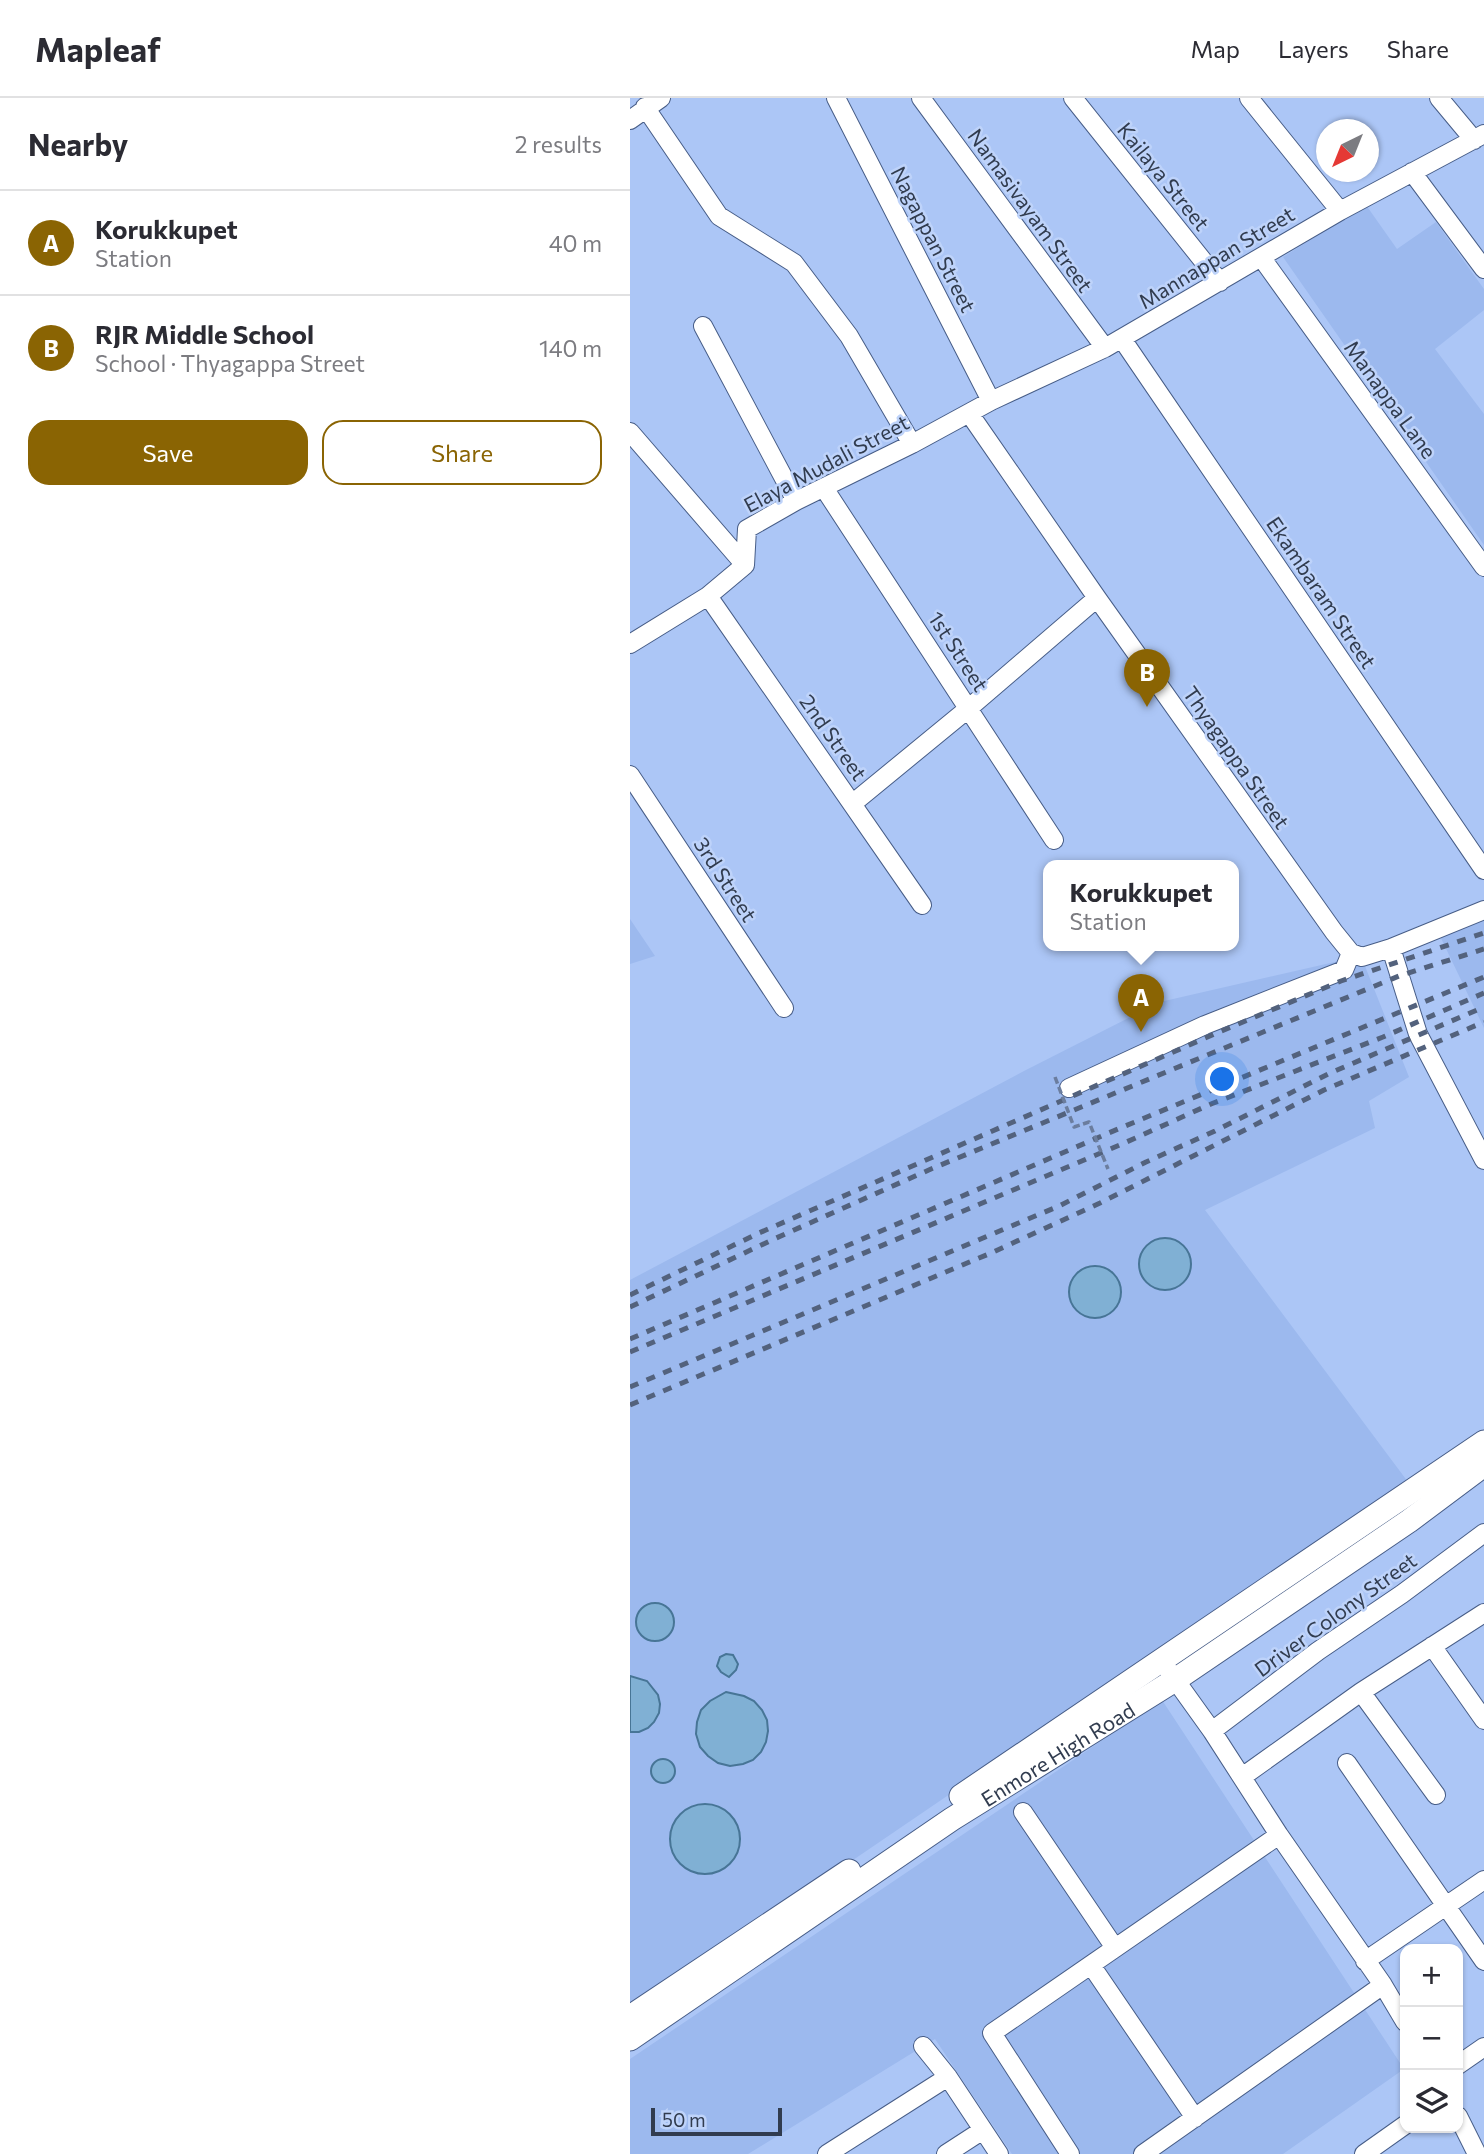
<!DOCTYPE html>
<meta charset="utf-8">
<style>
body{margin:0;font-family:Commissioner,sans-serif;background:#f2f2f3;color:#2b2b33}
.controls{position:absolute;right:21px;bottom:21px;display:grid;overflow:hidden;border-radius:14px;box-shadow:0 2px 5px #0004}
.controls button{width:63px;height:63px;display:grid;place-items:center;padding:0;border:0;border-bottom:2px solid #e1e1e2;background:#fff;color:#2b2b33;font:35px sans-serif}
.compass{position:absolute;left:686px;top:21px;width:63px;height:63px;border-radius:50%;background:#fff;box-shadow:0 2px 5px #0004;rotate:223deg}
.scale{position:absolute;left:21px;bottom:18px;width:131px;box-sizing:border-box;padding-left:7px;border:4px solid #313c4f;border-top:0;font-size:19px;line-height:24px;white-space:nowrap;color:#313c4f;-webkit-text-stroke:5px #bed3fa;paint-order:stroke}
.you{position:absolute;left:593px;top:982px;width:24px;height:24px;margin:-18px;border:5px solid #fff;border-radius:50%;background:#1a73e8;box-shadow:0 0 0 10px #1a73e833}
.badge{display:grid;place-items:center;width:46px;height:46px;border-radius:50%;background:#8a6403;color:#fff;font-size:23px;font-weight:700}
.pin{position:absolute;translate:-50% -58px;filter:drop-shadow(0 2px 4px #0008)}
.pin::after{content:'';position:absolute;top:37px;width:24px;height:21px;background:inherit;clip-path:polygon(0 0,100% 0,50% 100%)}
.popup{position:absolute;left:413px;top:762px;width:196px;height:91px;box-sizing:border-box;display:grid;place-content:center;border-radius:14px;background:#fff;filter:drop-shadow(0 2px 5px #0005);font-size:23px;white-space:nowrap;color:#7c7c81}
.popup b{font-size:26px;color:#2b2b33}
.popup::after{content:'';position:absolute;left:50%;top:100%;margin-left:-14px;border:14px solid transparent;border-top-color:#fff}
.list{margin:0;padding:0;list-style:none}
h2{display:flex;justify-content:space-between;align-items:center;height:91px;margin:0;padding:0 28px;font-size:30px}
h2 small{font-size:23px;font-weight:400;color:#7c7c81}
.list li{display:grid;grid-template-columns:46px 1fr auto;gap:21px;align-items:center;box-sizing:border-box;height:105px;padding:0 28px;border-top:2px solid #e1e1e2}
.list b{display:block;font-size:26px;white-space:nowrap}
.list p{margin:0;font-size:23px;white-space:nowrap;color:#7c7c81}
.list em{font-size:23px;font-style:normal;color:#7c7c81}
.actions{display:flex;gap:14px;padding:21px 28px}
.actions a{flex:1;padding:16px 0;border:2px solid #8a6403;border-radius:21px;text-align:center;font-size:24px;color:#8a6403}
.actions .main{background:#8a6403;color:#fff}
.icon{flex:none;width:38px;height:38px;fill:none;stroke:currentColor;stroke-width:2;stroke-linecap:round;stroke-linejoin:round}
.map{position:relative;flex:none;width:854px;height:2056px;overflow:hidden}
header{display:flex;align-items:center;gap:42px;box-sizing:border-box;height:98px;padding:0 35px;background:#fff;border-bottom:2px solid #e1e1e2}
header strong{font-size:33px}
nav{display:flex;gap:38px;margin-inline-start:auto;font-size:24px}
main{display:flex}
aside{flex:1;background:#fff}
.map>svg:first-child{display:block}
.built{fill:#9cb9ee}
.building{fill:#80b0d4;stroke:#477596;stroke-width:2}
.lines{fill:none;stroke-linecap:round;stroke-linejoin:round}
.minor-casing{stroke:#475d87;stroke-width:20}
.major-casing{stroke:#475d87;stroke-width:25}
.minor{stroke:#fff;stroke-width:18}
.major{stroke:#fff;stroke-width:23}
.rail{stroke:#53627d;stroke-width:5;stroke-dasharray:9 9;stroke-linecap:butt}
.path-bridge{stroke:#6b7d9e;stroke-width:3.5;stroke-dasharray:7 3.5;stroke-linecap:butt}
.labels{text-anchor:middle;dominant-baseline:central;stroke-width:5;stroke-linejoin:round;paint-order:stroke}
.street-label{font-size:21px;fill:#313c4f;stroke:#bed3fa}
</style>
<header>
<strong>Mapleaf</strong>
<nav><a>Map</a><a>Layers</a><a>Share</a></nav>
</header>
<main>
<aside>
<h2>Nearby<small>2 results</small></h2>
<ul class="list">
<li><span class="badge">A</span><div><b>Korukkupet</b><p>Station</p></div><em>40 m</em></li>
<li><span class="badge">B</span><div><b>RJR Middle School</b><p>School · Thyagappa Street</p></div><em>140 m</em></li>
</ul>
<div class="actions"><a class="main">Save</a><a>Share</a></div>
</aside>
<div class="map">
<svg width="854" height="2056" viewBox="0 0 854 2056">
<rect width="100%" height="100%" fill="#acc6f6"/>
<path class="built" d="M736,107L767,151L806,124L854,191V212L805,251L854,316V447L653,159Z
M854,817V930L809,836Z
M0,821L25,858L0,866Z
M731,858L779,979L739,1003L745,1030L575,1112L778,1384L0,1914V1182L394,973L530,904Z
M532,1602L774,1971L653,2056H382L305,1941L118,2056H0V1961Z"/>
<path class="building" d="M509 1166a26 26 0 1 1 52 0a26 26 0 1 1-52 0Z
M439 1194a26 26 0 1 1 52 0a26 26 0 1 1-52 0Z
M6 1524a19 19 0 1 1 38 0a19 19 0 1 1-38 0Z
M96,1556L103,1557L108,1566L106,1572L99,1579L91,1574L87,1568L90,1559Z
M0,1578L17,1583L28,1597L30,1606L29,1615L24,1624L18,1630L9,1634H0Z
M96,1594L114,1598L124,1603L132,1612L137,1622L138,1633L136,1644L131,1654L123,1662L113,1666L100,1668L88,1665L78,1658L70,1649L66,1636L67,1624L71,1612L80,1603Z
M21 1673a12 12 0 1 1 24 0a12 12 0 1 1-24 0Z
M40 1741a35 35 0 1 1 70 0a35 35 0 1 1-70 0Z"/>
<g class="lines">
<defs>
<path id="minor" d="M206,0L361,303
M291,0L475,250
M443,0L590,184
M619,0L710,113
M809,0L844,42
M15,9L89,118L164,165L219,238L282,346
M0,22L31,0
M782,74L854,171
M631,159L854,469
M73,228L166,403
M492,241L854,772
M339,315L467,500L704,834L721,855L732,859L761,850L854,812
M0,334L115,467
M194,390L424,742
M78,498L292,807
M0,546L78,498L115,467L117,431L166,403L282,346L361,303L475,250L710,113L854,36
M0,677L154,910
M222,706L339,610L467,500
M761,850L788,936L854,1062
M439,990L575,927L714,872L721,855
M802,1548L854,1622
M539,1573L582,1633L649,1737L753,1887L775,1924
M731,1594L806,1697
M582,1633L688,1553L772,1496L854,1435
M717,1665L854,1863
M612,1679L731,1594L854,1515
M393,1714L485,1850
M735,1863L854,1782
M461,1867L565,2020
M293,1948L318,1979L369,2056
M828,1967L854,1949
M828,2018L847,2056
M197,2056L318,1979
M316,2056L353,2032
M440,2056L362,1935L649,1737
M513,2056L753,1887
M734,2056L775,2027"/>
<g id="major">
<path d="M331,1698L854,1344"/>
<path d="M0,1919L219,1773"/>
<path id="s1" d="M0,1941L322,1721L545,1582L779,1423L854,1367"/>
</g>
</defs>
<use href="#minor" class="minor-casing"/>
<use href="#major" class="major-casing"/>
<use href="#minor" class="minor"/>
<use href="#major" class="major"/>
<path class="rail" d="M0,1197L129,1135L589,934L711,883L854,835
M0,1209L144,1141L301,1071L769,878L854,851
M0,1241L488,1031L854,879
M0,1254L492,1046L581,1006L753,939L854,895
M0,1289L429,1108L516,1064L585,1033L698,976L854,909
M0,1307L361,1155L470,1105L694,992L854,924"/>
<path class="path-bridge" d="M425,979L444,1029L459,1024L478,1071"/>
</g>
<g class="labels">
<g class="street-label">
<text transform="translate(534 78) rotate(51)">Kailaya Street</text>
<text transform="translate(401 112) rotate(54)">Namasivayam Street</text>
<text transform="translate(304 141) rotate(63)">Nagappan Street</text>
<text transform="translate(586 159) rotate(-31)">Mannappan Street</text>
<text transform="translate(761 301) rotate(54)">Manappa Lane</text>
<text transform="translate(196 365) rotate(-28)">Elaya Mudali Street</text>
<text transform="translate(692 494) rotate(56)">Ekambaram Street</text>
<text transform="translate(329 553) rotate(57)">1st Street</text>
<text transform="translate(204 639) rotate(55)">2nd Street</text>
<text transform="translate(607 659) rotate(55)">Thyagappa Street</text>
<text transform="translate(96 781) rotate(57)">3rd Street</text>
<text transform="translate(705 1516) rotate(-36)">Driver Colony Street</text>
<text stroke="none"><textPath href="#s1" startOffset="514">Enmore High Road</textPath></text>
</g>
</g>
</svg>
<div class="controls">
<button>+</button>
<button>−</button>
<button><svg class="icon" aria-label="layers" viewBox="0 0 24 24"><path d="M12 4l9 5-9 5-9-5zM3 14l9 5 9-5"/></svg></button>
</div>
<svg class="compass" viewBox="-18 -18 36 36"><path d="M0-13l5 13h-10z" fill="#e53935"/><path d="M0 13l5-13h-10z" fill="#7c7c81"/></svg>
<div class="scale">50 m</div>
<div class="you"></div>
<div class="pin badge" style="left:511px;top:934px">A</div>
<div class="popup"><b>Korukkupet</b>Station</div>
<div class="pin badge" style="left:517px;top:609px">B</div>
</div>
</main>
